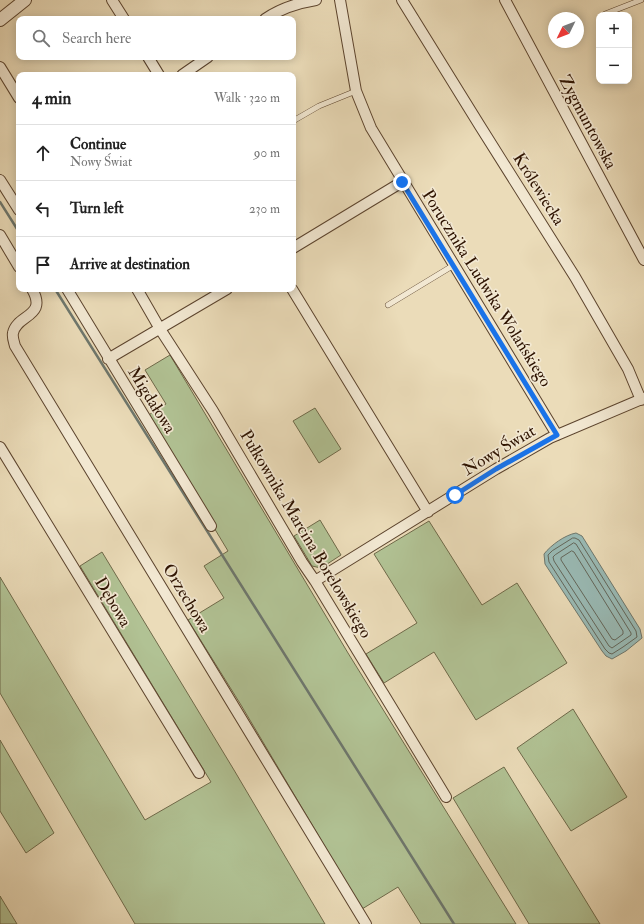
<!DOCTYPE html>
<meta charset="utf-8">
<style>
body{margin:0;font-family:"IM FELL Double Pica",serif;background:#f6f6f6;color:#222}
.controls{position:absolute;right:12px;top:12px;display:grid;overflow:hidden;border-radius:8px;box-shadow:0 2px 10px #0003}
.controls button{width:36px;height:36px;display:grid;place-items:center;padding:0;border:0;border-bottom:1px solid #e0e0e0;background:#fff;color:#222;font:20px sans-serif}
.compass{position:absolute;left:548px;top:12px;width:36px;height:36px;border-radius:50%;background:#fff;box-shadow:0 2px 10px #0003;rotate:227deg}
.stop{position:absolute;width:12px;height:12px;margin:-9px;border:3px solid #1a73e8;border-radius:50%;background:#fff}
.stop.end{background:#1a73e8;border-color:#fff;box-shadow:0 1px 4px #0008}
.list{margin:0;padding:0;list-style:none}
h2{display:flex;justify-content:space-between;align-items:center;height:52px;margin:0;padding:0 16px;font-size:17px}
h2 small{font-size:13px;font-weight:400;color:#767676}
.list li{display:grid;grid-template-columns:26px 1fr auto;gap:12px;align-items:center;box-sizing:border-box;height:56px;padding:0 16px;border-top:1px solid #e0e0e0}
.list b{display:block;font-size:15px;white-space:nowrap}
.list p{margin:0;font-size:13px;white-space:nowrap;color:#767676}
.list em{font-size:13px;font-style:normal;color:#767676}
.icon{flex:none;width:22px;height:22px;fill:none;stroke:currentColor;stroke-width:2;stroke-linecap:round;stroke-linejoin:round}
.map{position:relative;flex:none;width:644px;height:924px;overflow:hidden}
.search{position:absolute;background:#fff;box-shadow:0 2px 10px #0003;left:16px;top:16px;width:280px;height:44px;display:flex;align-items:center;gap:10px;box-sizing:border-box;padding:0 14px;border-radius:8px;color:#767676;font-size:15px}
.panel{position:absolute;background:#fff;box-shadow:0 2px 10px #0003;left:16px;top:72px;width:280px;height:220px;border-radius:8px}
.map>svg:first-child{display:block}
.green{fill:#b1c294;stroke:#6f6a4a}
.water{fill:#99bab5;stroke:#6e776d}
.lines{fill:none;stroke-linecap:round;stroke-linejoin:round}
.shore{stroke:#63665a;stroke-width:1}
.stream{stroke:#6e776d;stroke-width:2.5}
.service-casing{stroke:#5c442e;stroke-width:6}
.minor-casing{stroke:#5c442e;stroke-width:12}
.tertiary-casing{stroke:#5c442e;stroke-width:14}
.service{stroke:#f2e8d2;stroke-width:5}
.minor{stroke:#f2e8d2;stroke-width:10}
.tertiary{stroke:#f2e8d2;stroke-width:12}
.route{stroke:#1a73e8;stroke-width:5}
.labels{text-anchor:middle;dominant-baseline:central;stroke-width:3.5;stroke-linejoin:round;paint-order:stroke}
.street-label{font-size:17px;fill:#2d1200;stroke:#f2e8d2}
</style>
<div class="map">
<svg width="644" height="924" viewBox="0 0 644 924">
<rect width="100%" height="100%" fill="#ebdcb9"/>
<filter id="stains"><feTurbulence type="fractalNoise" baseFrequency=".005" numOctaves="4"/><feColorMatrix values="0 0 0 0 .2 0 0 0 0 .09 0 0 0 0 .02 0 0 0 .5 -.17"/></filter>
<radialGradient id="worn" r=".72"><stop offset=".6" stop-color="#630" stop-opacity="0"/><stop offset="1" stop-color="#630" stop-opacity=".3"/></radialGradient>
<path class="green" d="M170,355L348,653L516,924H421L398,887L362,909L241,705L188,620L224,598L204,566L228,551L147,416L166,404L145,370Z
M315,408L341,449L319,463L293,421Z
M320,520L341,555L321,568L312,566L294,536Z
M429,521L482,605L517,583L567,663L476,720L434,652L384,683L366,654L417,623L374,554Z
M102,552L234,770L325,924H135L0,693V577L145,820L211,782L80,566Z
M573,709L627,797L571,831L517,748Z
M0,740L54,833L26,853L0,811Z
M504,767L600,924H529L453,798Z
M0,896L17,924H0Z"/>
<path class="water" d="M576,533L582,536L640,629L642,638L626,651L612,659L606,656L602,651L545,564L544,554C551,545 565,535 576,533Z"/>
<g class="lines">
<path class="shore" d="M573,538H575L579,540L636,631L637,637L623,647L612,654L609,653L605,649L549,562L548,555L552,551Z
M574,543L576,544L631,633V635L612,648L609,646L554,561L553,557L555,555Z
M572,551L574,552L623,631V634L615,640L612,639L561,560V558Z"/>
<path class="stream" d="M0,202L19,232
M55,289L454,924"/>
<defs>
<path id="service" d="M605,14L641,0
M293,121L319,106L356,91
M388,305L454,265"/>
<path id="minor" d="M112,0L124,19
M340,0L356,91L371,128L557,435
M402,0L480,126L575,277L628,369L641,400
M505,0L644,260
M265,19C281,8 297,3 316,0
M148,57L159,75
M0,67L19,98
M182,75L208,57
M0,180L19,210
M0,235L19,267
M293,248L402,182
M32,289C48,317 17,314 13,333C12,337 14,342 15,346L366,924
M67,289L211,526
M137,289L160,329L213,411L302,562L315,581L446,797
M292,289L428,512
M108,359L227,289
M0,447L199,773
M315,581L496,469L550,438L644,398"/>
<path id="tertiary" d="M0,20L25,0"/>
</defs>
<use href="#service" class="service-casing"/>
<use href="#minor" class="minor-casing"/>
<use href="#tertiary" class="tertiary-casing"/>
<use href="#service" class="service"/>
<use href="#minor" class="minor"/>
<use href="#tertiary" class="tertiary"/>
</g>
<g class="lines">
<path class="route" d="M402,182L557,435L496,469L455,495"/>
</g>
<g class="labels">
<g class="street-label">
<text transform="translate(588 122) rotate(62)">Zygmuntowska</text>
<text transform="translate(539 189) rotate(58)">Królewiecka</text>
<text transform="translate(487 288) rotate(58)">Porucznika Ludwika Wolańskiego</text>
<text transform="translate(152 400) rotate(58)">Migdałowa</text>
<text transform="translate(499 450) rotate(-31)">Nowy Świat</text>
<text transform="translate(306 534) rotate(59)">Pułkownika Marcina Borelowskiego</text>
<text transform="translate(187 598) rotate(59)">Orzechowa</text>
<text transform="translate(113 602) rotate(59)">Dębowa</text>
</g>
</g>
<rect width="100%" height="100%" filter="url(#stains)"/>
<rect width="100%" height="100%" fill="url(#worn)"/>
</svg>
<div class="controls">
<button>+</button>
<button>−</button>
</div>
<svg class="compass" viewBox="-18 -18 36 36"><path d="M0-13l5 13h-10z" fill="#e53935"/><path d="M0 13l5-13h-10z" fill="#767676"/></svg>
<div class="stop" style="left:455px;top:495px"></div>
<div class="stop end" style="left:402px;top:182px"></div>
<div class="search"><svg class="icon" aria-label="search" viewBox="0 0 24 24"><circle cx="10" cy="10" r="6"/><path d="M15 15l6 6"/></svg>Search here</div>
<section class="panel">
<h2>4 min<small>Walk · 320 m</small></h2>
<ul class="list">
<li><svg class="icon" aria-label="ahead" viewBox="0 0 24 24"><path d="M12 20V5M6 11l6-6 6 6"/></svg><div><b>Continue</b><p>Nowy Świat</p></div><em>90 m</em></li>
<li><svg class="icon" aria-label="left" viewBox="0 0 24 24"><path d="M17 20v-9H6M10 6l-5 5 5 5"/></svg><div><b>Turn left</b></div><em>230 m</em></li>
<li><svg class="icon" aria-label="arrive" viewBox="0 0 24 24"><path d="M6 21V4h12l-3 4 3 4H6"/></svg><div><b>Arrive at destination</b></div></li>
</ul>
</section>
</div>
